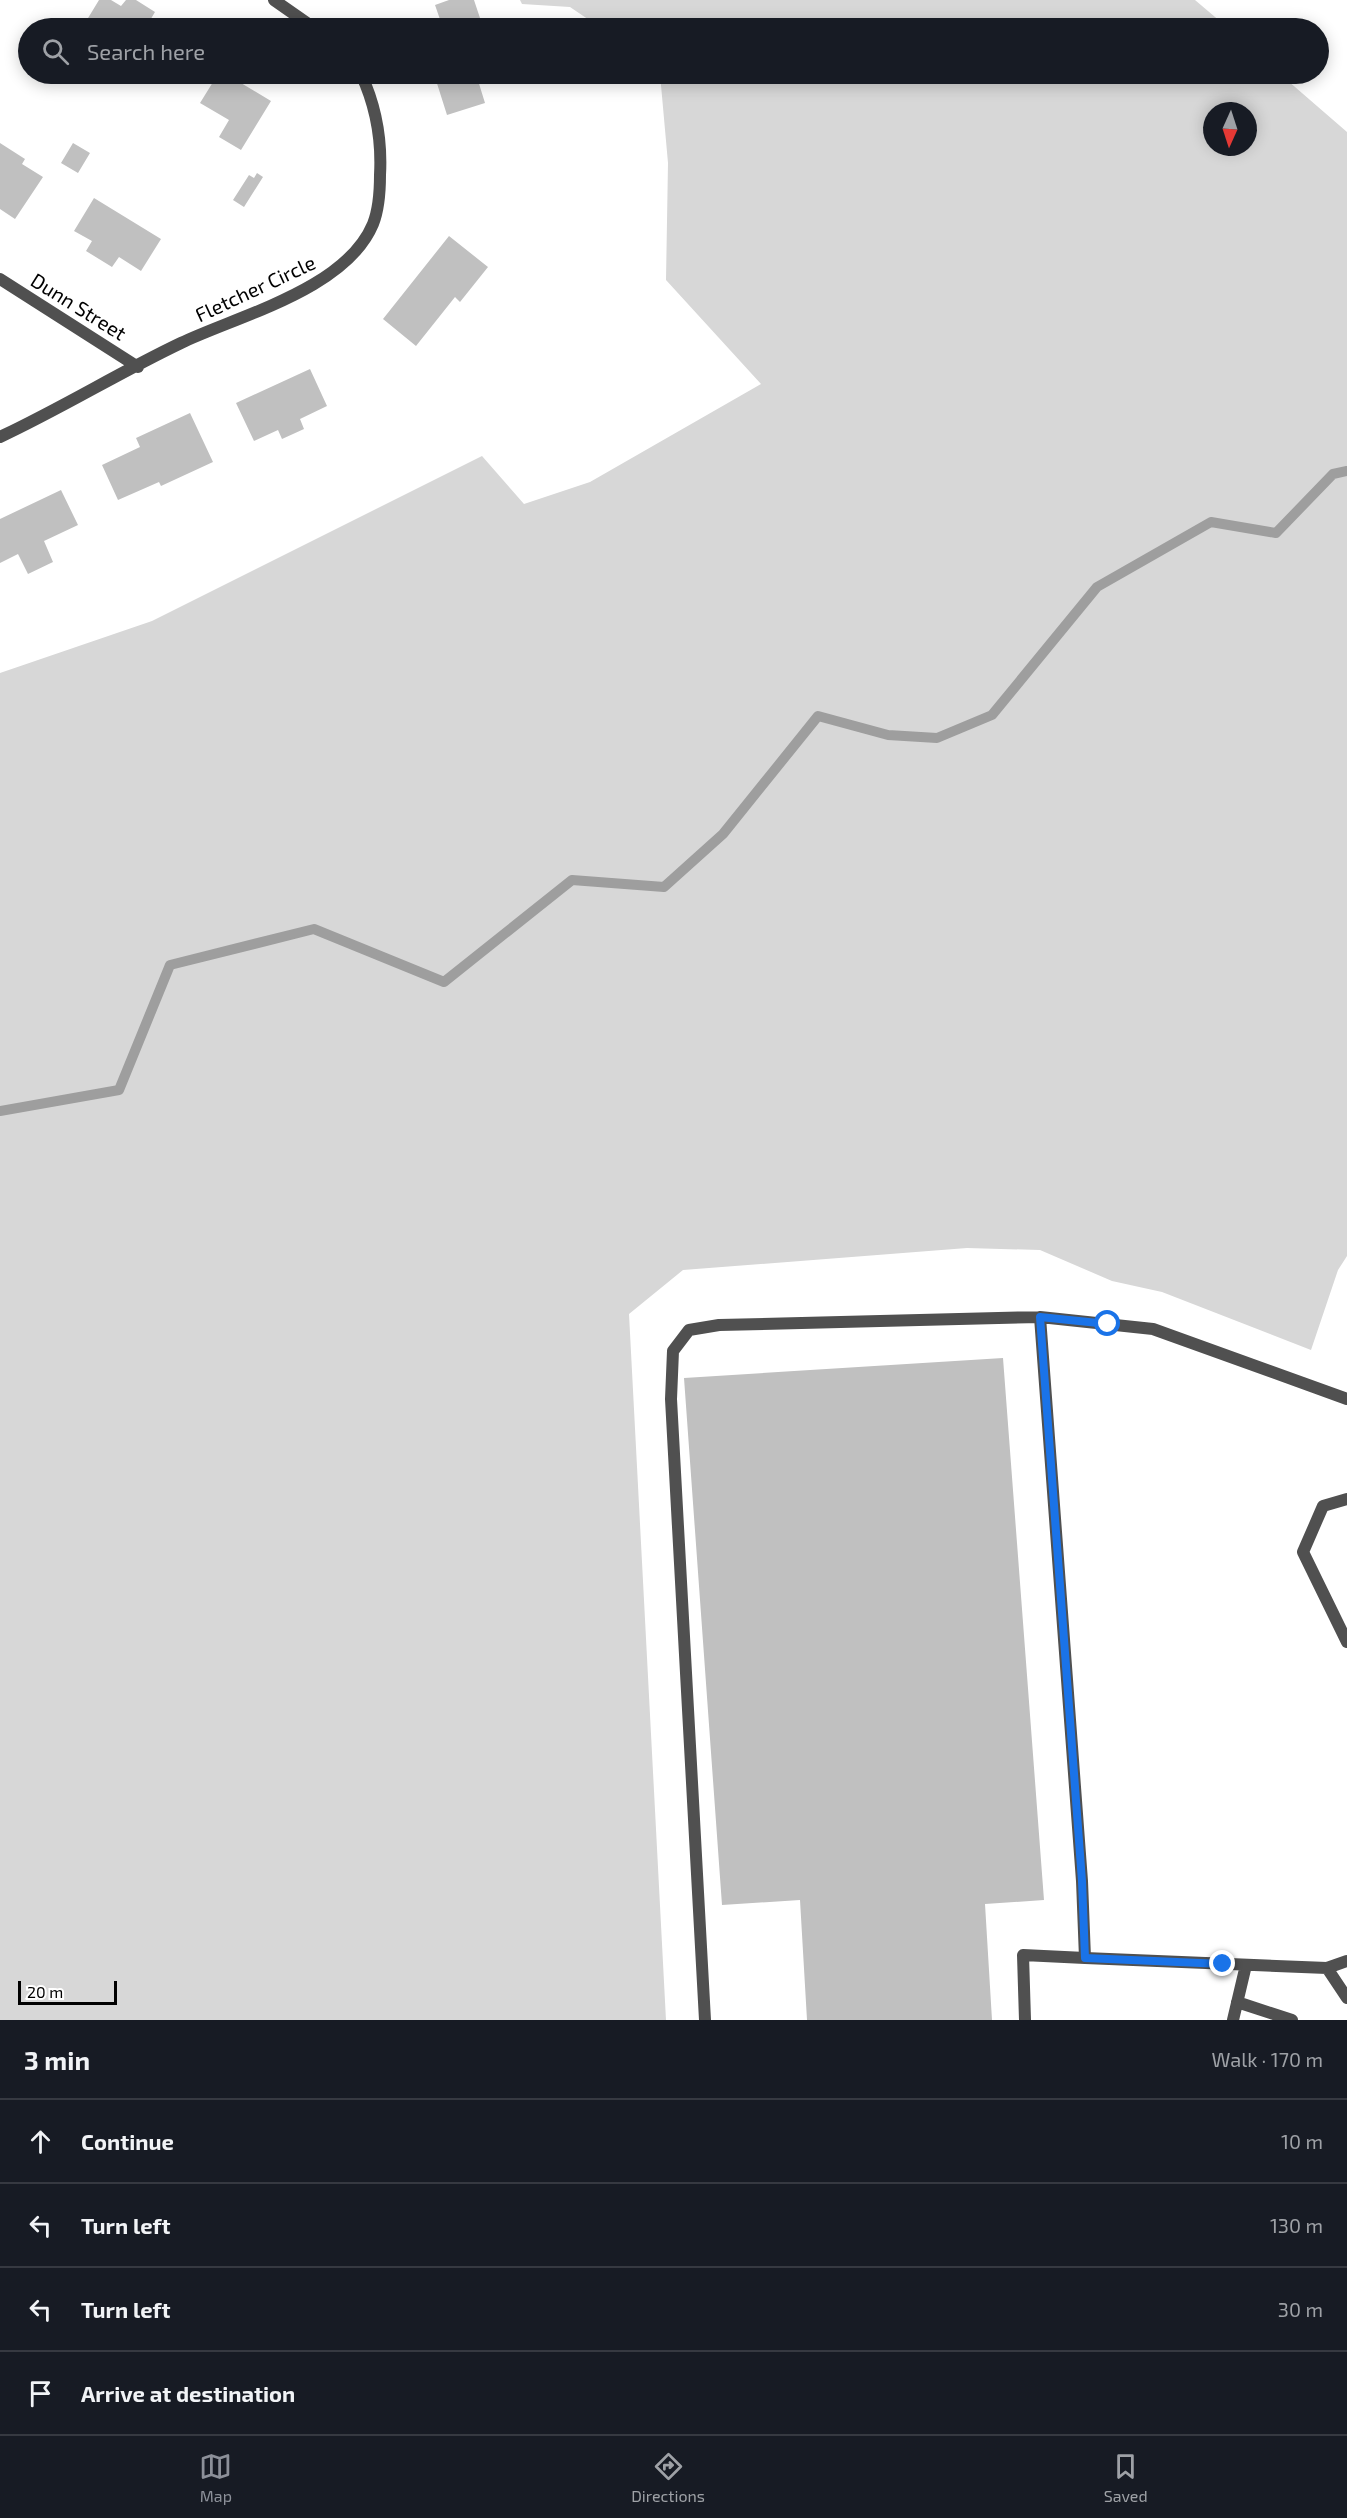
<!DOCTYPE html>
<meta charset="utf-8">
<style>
body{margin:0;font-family:"Exo 2",sans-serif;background:#20242c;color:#f1f3f6}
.compass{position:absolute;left:1203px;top:102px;width:54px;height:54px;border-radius:50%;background:#171b24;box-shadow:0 3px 15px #0003;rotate:183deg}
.scale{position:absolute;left:18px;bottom:15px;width:99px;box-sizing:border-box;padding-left:6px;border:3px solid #000;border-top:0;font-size:16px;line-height:21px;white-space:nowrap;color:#000;-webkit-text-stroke:4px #fff;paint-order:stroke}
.stop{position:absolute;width:18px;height:18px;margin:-14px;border:4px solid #1a73e8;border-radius:50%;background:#fff}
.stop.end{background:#1a73e8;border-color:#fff;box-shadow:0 2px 6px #0008}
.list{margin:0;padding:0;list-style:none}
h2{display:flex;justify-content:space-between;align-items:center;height:78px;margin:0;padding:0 24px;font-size:26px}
h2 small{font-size:20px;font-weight:400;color:#9ea1a6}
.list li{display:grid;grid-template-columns:39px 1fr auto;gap:18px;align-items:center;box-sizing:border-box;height:84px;padding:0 24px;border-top:2px solid #363941}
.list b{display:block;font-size:22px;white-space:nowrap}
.list em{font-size:20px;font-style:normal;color:#9ea1a6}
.icon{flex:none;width:33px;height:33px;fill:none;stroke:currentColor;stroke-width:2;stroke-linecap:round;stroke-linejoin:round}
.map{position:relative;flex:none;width:1347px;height:2020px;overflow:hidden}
.search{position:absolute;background:#171b24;box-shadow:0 3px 15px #0003;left:18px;right:18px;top:18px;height:66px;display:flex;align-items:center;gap:15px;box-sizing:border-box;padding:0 21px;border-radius:33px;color:#9ea1a6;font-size:22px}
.sheet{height:414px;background:#171b24}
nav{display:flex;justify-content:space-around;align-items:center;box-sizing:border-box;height:84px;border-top:2px solid #363941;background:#171b24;font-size:16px;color:#9ea1a6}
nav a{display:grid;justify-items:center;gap:3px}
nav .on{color:#8c9099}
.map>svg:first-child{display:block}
.green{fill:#d7d7d7;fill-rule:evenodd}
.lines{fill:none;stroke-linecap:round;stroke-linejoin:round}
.stream{stroke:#9e9e9e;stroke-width:10}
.building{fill:#c0c0c0}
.service{stroke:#505050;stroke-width:12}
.minor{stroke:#505050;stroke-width:12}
.route{stroke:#1a73e8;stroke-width:8}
.labels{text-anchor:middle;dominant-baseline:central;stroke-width:4.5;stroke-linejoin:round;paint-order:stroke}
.street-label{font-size:20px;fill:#000;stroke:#fff}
</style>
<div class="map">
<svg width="1347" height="2020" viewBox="0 0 1347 2020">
<rect width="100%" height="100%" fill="#fff"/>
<path class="green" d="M520,0H1195L1228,28H601L570,7L522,4Z
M660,74H1280L1347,132V1256L1338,1270L1311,1350L1162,1292L1112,1281L1040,1250L967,1248L683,1270L629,1314L666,2020H0V673L152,621L482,456L524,504L590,482L761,384L666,280L668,163ZM1212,111H1248V147H1212Z"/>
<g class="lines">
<path class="stream" d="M0,1111L119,1090L170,965L314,929L444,982L572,880L664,887L723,834L818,716L888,735L937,738L992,715L1097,587L1211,522L1276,533L1333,474L1347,471"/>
</g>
<path class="building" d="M99,0H111L121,6L126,0H136L155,12L149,22L160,28H82Z
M449,0H474L483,27L443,28L435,5Z
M218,74H226L271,101L241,150L219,137L229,120L200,103Z
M434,74H476L485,103L447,115Z
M0,143L25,159L22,164L43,177L15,219L0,209Z
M73,143L90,153L78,173L61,163Z
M257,173L263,177L244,207L233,200L249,175L254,178Z
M94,198L161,239L141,271L119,257L112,267L86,251L92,241L74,231Z
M449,236L488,267L460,302L455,297L416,346L383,319Z
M310,369L327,406L300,419L304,429L282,439L278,430L254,441L236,403Z
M190,413L213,462L161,486L159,482L118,500L102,465L140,447L136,438Z
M61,490L78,525L44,541L53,562L28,574L18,554L0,563V519Z
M1003,1358L1044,1900L985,1904L992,2020H807L800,1900L722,1905L684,1378Z"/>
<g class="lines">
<path class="service" d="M1347,1499L1323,1506L1303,1552L1347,1642
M1347,1961L1327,1968L1347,1998
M1327,1968L1085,1958L1082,1881L1040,1317L1153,1329L1347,1399
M1237,2002L1292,2020
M705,2020L671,1399L673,1351L689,1330L719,1325L1040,1317
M1025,2020L1023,1955L1085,1958
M1233,2020L1246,1965"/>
<path class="minor" d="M274,0L314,28
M0,279L138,367
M0,437C62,408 120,372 181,343C240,315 346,289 373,224C379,209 380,191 380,175C382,139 376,106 361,74"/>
</g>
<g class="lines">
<path class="route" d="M1108,1324L1040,1317L1082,1881L1085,1958L1223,1964"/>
</g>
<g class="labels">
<g class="street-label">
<text transform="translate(255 288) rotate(-25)">Fletcher Circle</text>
<text transform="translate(79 306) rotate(32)">Dunn Street</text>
</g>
</g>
</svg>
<svg class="compass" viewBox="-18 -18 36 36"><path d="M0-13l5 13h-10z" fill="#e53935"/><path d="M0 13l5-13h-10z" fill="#9ea1a6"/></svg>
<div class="scale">20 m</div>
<div class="stop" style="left:1108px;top:1324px"></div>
<div class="stop end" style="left:1223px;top:1964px"></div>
<div class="search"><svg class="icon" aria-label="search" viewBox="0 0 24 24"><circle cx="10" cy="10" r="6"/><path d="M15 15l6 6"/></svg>Search here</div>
</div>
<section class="sheet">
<h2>3 min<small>Walk · 170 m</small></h2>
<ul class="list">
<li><svg class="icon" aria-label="ahead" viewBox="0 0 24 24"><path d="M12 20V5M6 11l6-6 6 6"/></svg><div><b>Continue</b></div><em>10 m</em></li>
<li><svg class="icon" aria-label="left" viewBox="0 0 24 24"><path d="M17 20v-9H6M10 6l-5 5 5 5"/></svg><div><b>Turn left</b></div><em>130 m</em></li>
<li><svg class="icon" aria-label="left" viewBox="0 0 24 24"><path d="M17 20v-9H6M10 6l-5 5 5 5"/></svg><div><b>Turn left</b></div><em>30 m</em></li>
<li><svg class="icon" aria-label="arrive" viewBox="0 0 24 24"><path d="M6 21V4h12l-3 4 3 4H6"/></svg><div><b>Arrive at destination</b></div></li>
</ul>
</section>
<nav>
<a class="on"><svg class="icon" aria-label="map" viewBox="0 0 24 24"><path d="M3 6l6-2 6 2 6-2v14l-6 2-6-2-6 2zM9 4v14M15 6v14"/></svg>Map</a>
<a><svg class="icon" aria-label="directions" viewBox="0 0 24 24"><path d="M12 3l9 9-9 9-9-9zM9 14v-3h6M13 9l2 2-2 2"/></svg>Directions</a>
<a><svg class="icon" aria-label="saved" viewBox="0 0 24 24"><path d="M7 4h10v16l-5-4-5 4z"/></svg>Saved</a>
</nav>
